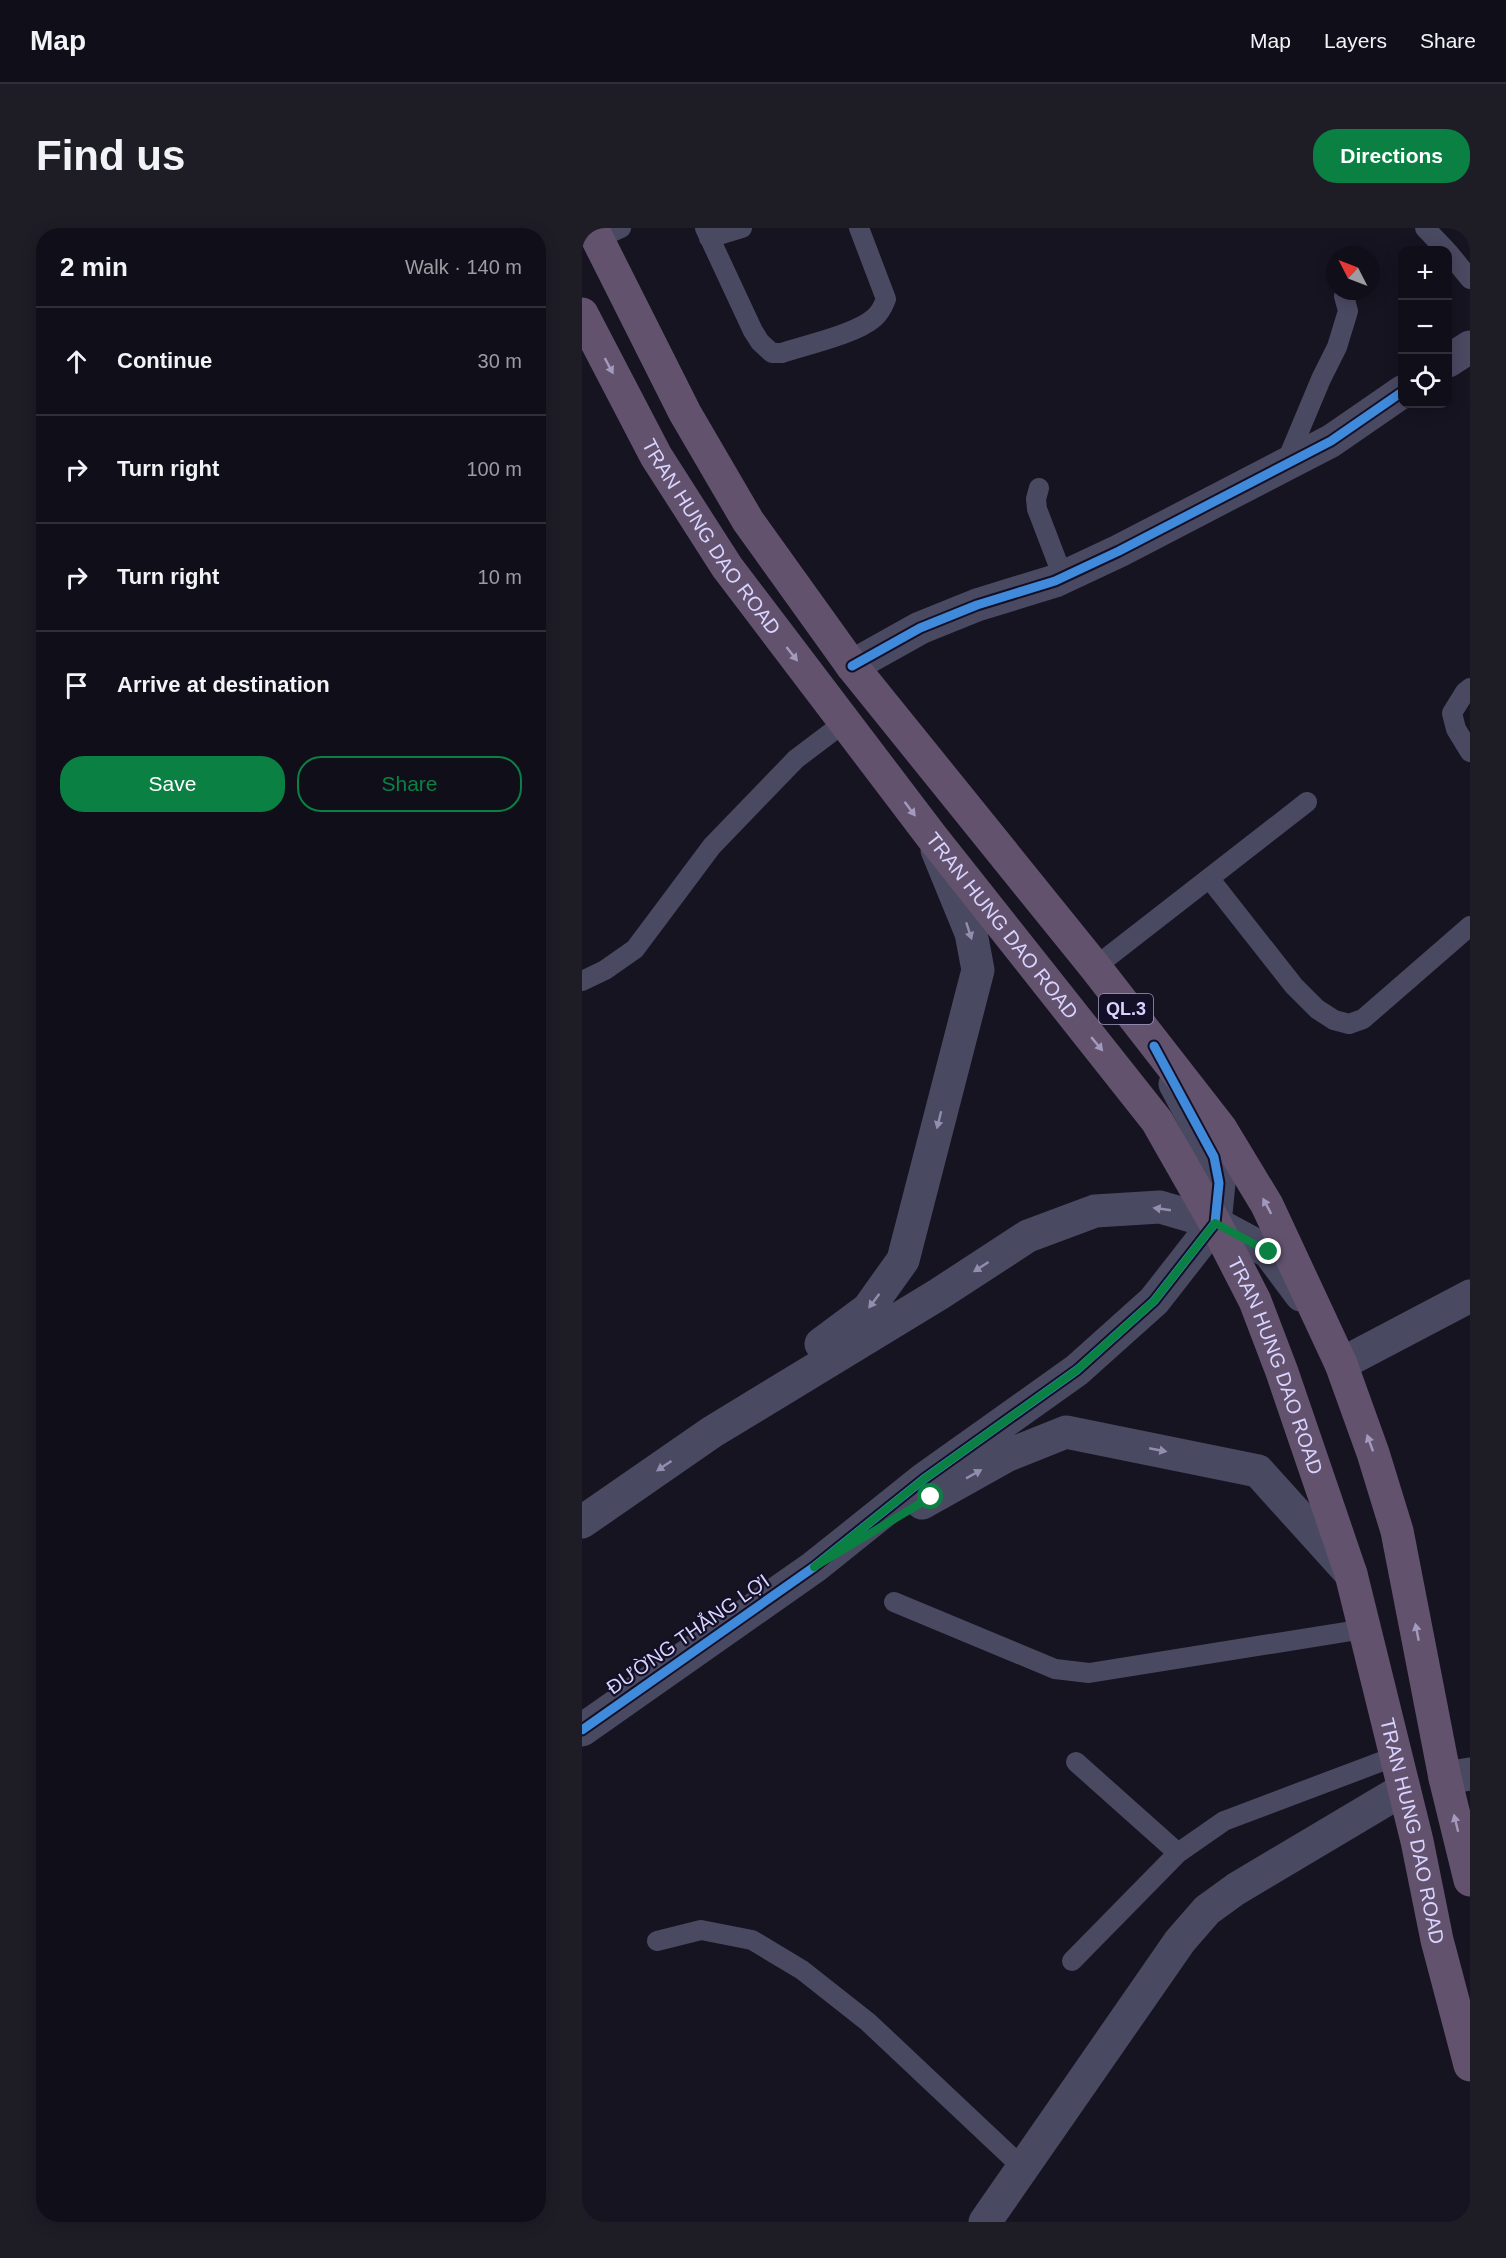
<!DOCTYPE html>
<meta charset="utf-8">
<style>
body{margin:0;font-family:Arial,sans-serif;background:#1e1d26;color:#f1f3f6}
.controls{position:absolute;right:18px;top:18px;display:grid;overflow:hidden;border-radius:12px;box-shadow:0 3px 15px #0003}
.controls button{width:54px;height:54px;display:grid;place-items:center;padding:0;border:0;border-bottom:2px solid #302f38;background:#100f19;color:#f1f3f6;font:30px sans-serif}
.compass{position:absolute;left:744px;top:18px;width:54px;height:54px;border-radius:50%;background:#100f19;box-shadow:0 3px 15px #0003;rotate:312deg}
.stop{position:absolute;width:18px;height:18px;margin:-14px;border:4px solid #0b8043;border-radius:50%;background:#fff}
.stop.end{background:#0b8043;border-color:#fff;box-shadow:0 2px 6px #0008}
.list{margin:0;padding:0;list-style:none}
h2{display:flex;justify-content:space-between;align-items:center;height:78px;margin:0;padding:0 24px;font-size:26px}
h2 small{font-size:20px;font-weight:400;color:#9c9ca2}
.list li{display:grid;grid-template-columns:39px 1fr auto;gap:18px;align-items:center;box-sizing:border-box;height:108px;padding:0 24px;border-top:2px solid #302f38}
.list b{display:block;font-size:22px;white-space:nowrap}
.list em{font-size:20px;font-style:normal;color:#9c9ca2}
.actions{display:flex;gap:12px;padding:18px 24px}
.actions a{flex:1;padding:14px 0;border:2px solid #0b8043;border-radius:24px;text-align:center;font-size:21px;color:#0b8043}
.actions .main{background:#0b8043;color:#fff}
.icon{flex:none;width:33px;height:33px;fill:none;stroke:currentColor;stroke-width:2;stroke-linecap:round;stroke-linejoin:round}
.map{position:relative;flex:none;width:888px;height:1994px;overflow:hidden;border-radius:24px}
header{display:flex;align-items:center;gap:36px;box-sizing:border-box;height:84px;padding:0 30px;background:#100f19;border-bottom:2px solid #302f38}
header strong{font-size:28px}
nav{display:flex;gap:33px;margin-inline-start:auto;font-size:21px}
.intro{display:flex;align-items:center;justify-content:space-between;box-sizing:border-box;height:144px;padding:0 36px}
h1{margin:0;font-size:42px}
.button{padding:15px 27px;border-radius:24px;background:#0b8043;color:#fff;font-size:21px;font-weight:700}
main{display:flex;gap:36px;padding:0 36px}
aside{flex:1;background:#100f19;border-radius:24px;box-shadow:0 3px 15px #0003}
.map>svg:first-child{display:block}
.lines{fill:none;stroke-linecap:round;stroke-linejoin:round}
.service{stroke:#4a4962;stroke-width:20}
.minor{stroke:#4a4962;stroke-width:33}
.tertiary{stroke:#4a4962;stroke-width:33}
.trunk{stroke:#62526e;stroke-width:33}
.cycleway-casing{stroke:#130f26;stroke-width:13}
.cycleway{stroke:#408adc;stroke-width:9}
.oneway{fill:#a39abe}
.oneway2{fill:#928eb0}
.route{stroke:#0b8043;stroke-width:8}
.labels{text-anchor:middle;dominant-baseline:central;stroke-width:4.5;stroke-linejoin:round;paint-order:stroke}
.shield{fill:#130f26;stroke:#9e99be;stroke-width:1.5}
.shield-label{font-size:18px;font-weight:bold;fill:#d9d4ff}
.street-label{font-size:20px;fill:#d9d4ff;stroke:#130f26}
</style>
<header>
<strong>Map</strong>
<nav><a>Map</a><a>Layers</a><a>Share</a></nav>
</header>
<div class="intro"><h1>Find us</h1><a class="button">Directions</a></div>
<main>
<aside>
<h2>2 min<small>Walk · 140 m</small></h2>
<ul class="list">
<li><svg class="icon" aria-label="ahead" viewBox="0 0 24 24"><path d="M12 20V5M6 11l6-6 6 6"/></svg><div><b>Continue</b></div><em>30 m</em></li>
<li><svg class="icon" aria-label="right" viewBox="0 0 24 24"><path d="M7 20v-9h11M14 6l5 5-5 5"/></svg><div><b>Turn right</b></div><em>100 m</em></li>
<li><svg class="icon" aria-label="right" viewBox="0 0 24 24"><path d="M7 20v-9h11M14 6l5 5-5 5"/></svg><div><b>Turn right</b></div><em>10 m</em></li>
<li><svg class="icon" aria-label="arrive" viewBox="0 0 24 24"><path d="M6 21V4h12l-3 4 3 4H6"/></svg><div><b>Arrive at destination</b></div></li>
</ul>
<div class="actions"><a class="main">Save</a><a>Share</a></div>
</aside>
<div class="map">
<svg width="888" height="1994" viewBox="0 0 888 1994">
<rect width="100%" height="100%" fill="#161421"/>
<g class="lines">
<path class="service" d="M123,0L171,103L178,114L190,125H200C224,117 274,106 292,90C298,85 301,79 304,71L277,0
M843,0L864,22
M127,10L160,0
M15,11L39,0
M866,24L888,51
M703,237L739,151L755,119L766,83L762,68
M457,260L454,271L455,281L481,349
M888,460L883,464L870,485L874,501L888,524
M627,650L712,758L735,781L752,792L767,796L781,791L888,698
M513,739L725,574
M0,753L23,742L53,721L130,618L214,531L263,494
M312,1374L473,1441L507,1445L782,1401
M494,1534L596,1625
M75,1713L119,1702L170,1712L220,1742L286,1794L441,1940
M490,1733L596,1625L642,1593L814,1528"/>
<path class="minor" d="M866,133L888,119
M270,438L338,400L395,377L473,353L537,323L749,213L820,164
M759,1136L888,1068
M863,1550L888,1546
M403,1994L598,1713L625,1682L654,1661L822,1561"/>
<path class="tertiary" d="M239,1116L286,1081L321,1032L396,742L389,705L355,622
M340,1275L424,1228L484,1204L676,1243L769,1346
M0,1294L130,1204L357,1066L446,1008L513,983L578,979L633,995L687,1024L719,1067
M0,1502L232,1339L342,1251L495,1142L572,1073L633,995L637,955L632,929L593,856"/>
<g class="trunk">
<path d="M10,0L103,185L166,293L270,438L513,739L639,901L685,977L759,1136L791,1225L815,1303L863,1550L888,1652"/>
<path id="s1" d="M0,86L74,228L145,339L350,609L575,893L633,995L673,1073L700,1144L769,1346L835,1613L855,1712L888,1837"/>
</g>
<defs>
<path id="cycleway" d="M270,438L338,400L395,377L473,353L537,323L749,213L820,164
M0,1502L232,1339L342,1251L495,1142L572,1073L633,995L637,955L632,929L572,818"/>
</defs>
<use href="#cycleway" class="cycleway-casing"/>
<use href="#cycleway" class="cycleway"/>
</g>
<defs><path id="oneway-solid" d="M-6-.8H1V-3.2L6.5 0L1 3.2V.8H-6Z" transform="scale(1.5)"/></defs>
<g class="oneway">
<use href="#oneway-solid" transform="translate(27 138) rotate(62)"/>
<use href="#oneway-solid" transform="translate(210 426) rotate(52)"/>
<use href="#oneway-solid" transform="translate(328 581) rotate(53)"/>
<use href="#oneway-solid" transform="translate(515 816) rotate(50)"/>
<use href="#oneway-solid" transform="translate(685 978) rotate(-118)"/>
<use href="#oneway-solid" transform="translate(788 1215) rotate(-110)"/>
<use href="#oneway-solid" transform="translate(835 1404) rotate(-101)"/>
<use href="#oneway-solid" transform="translate(874 1595) rotate(-104)"/>
</g>
<g class="oneway2">
<use href="#oneway-solid" transform="translate(387 703) rotate(72)"/>
<use href="#oneway-solid" transform="translate(357 892) rotate(104)"/>
<use href="#oneway-solid" transform="translate(580 981) rotate(-172)"/>
<use href="#oneway-solid" transform="translate(399 1039) rotate(147)"/>
<use href="#oneway-solid" transform="translate(292 1073) rotate(127)"/>
<use href="#oneway-solid" transform="translate(576 1222) rotate(11)"/>
<use href="#oneway-solid" transform="translate(82 1238) rotate(146)"/>
<use href="#oneway-solid" transform="translate(392 1246) rotate(-29)"/>
</g>
<g class="lines">
<path class="route" d="M349,1269L232,1339L342,1251L495,1142L572,1073L633,995L687,1024"/>
</g>
<g class="labels">
<rect class="shield" x="517" y="766" width="54" height="30" rx="4.5"/>
<g class="shield-label">
<text x="544" y="781">QL.3</text>
</g>
<g class="street-label">
<text stroke="none"><textPath href="#s1" startOffset="258">TRAN HUNG DAO ROAD</textPath></text>
<text stroke="none"><textPath href="#s1" startOffset="744">TRAN HUNG DAO ROAD</textPath></text>
<text stroke="none"><textPath href="#s1" startOffset="1266">TRAN HUNG DAO ROAD</textPath></text>
<text transform="translate(106 1406) rotate(-35)">ĐƯỜNG THẮNG LỢI</text>
<text stroke="none"><textPath href="#s1" startOffset="1752">TRAN HUNG DAO ROAD</textPath></text>
</g>
</g>
</svg>
<div class="controls">
<button>+</button>
<button>−</button>
<button><svg class="icon" aria-label="locate" viewBox="0 0 24 24"><circle cx="12" cy="12" r="6"/><path d="M12 2v4M12 18v4M2 12h4M18 12h4"/></svg></button>
</div>
<svg class="compass" viewBox="-18 -18 36 36"><path d="M0-13l5 13h-10z" fill="#e53935"/><path d="M0 13l5-13h-10z" fill="#9c9ca2"/></svg>
<div class="stop" style="left:349px;top:1269px"></div>
<div class="stop end" style="left:687px;top:1024px"></div>
</div>
</main>
